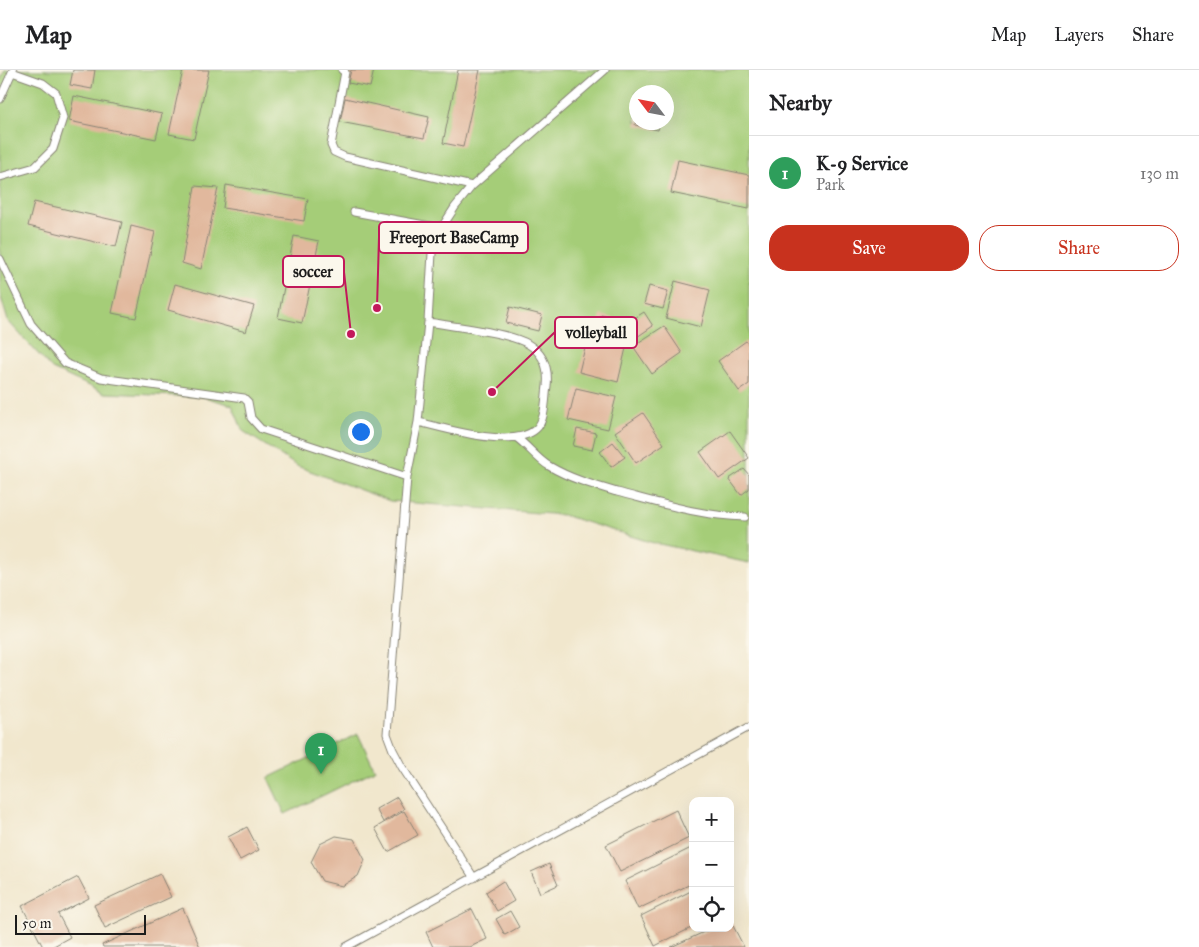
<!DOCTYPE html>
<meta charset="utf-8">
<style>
body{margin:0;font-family:"IM FELL Great Primer",serif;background:#f6f6f6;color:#202124}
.controls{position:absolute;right:15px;bottom:15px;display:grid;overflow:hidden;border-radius:10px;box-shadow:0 5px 20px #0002}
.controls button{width:45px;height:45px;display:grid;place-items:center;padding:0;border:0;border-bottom:1px solid #e0e0e0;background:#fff;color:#202124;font:25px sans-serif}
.compass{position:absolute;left:629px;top:15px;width:45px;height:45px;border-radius:50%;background:#fff;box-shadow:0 5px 20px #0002;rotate:302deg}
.scale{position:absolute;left:15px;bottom:12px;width:131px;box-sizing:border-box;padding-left:5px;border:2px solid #1c1c1c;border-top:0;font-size:14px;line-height:18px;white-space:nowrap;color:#1c1c1c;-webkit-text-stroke:4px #fbf7ec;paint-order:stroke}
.you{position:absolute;left:360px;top:361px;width:18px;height:18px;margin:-12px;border:4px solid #fff;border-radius:50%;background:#1a73e8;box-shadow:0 0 0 8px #1a73e833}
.badge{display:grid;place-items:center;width:32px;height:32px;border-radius:50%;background:#c8321e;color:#fff;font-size:16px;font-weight:700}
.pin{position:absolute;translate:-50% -41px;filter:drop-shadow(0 1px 2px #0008)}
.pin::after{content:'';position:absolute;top:26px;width:18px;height:15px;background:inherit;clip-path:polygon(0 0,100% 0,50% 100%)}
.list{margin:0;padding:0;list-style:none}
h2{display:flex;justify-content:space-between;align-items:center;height:65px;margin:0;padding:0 20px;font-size:21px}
h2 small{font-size:16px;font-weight:400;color:#757577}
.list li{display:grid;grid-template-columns:32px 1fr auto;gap:15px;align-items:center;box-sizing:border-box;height:75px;padding:0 20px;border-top:1px solid #e0e0e0}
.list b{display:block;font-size:19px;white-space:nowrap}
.list p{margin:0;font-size:16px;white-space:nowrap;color:#757577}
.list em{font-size:16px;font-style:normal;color:#757577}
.actions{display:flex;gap:10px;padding:15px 20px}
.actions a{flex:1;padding:11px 0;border:1px solid #c8321e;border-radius:20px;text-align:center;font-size:18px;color:#c8321e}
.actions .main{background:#c8321e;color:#fff}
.icon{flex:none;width:28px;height:28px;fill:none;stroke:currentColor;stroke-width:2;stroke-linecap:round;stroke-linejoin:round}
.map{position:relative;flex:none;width:749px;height:877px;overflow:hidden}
header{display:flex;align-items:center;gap:30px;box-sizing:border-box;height:70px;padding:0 25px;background:#fff;border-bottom:1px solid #e0e0e0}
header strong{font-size:24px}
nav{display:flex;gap:28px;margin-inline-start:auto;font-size:18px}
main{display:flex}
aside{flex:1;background:#fff}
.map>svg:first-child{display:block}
.green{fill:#a5cd78;stroke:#60744a;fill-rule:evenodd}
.building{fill:#e1b89d}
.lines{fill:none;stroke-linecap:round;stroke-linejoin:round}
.service-casing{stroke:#868274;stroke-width:9}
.service{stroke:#fff;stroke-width:7}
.leader{fill:none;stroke:#c2185b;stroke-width:2}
.callout-dot{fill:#c2185b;stroke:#fbf7ec;stroke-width:2}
.callout{fill:#fbf7ec;stroke:#c2185b;stroke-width:2}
.callout-label{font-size:16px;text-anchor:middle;font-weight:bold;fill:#1c1c1c}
</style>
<header>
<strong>Map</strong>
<nav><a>Map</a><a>Layers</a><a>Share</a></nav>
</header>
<main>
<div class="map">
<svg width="749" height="877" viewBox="0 0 749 877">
<rect width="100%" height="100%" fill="#fbf7ec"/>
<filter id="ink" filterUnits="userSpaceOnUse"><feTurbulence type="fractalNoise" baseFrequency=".02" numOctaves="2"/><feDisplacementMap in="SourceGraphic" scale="10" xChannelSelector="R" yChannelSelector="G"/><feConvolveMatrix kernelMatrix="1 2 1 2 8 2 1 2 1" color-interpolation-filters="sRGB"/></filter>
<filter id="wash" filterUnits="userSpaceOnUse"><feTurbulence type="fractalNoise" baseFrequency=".0096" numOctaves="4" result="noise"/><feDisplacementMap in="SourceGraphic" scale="20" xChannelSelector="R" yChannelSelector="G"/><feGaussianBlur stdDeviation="1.12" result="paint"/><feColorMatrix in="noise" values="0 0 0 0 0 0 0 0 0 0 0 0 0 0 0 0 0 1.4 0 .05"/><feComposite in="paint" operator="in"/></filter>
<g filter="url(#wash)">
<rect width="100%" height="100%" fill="#f1e7cd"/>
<path class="green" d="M5,0H749V493L650,472L563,445L390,431L297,396L243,361L232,335L204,327L105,323L52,299L8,251L0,224V11ZM636,22H666V52H636Z
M358,664L375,700L285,744L268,708Z"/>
<g id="blocks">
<path class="building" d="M73,0H95L92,19L70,15Z
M183,0H209L194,69L169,64Z
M351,0H374L370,17L348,13Z
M458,0H480L463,77L443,73Z
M74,26L162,44L156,69L69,51Z
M345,28L429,47L424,68L340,52Z
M636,52H660L658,60L635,55Z
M678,90L749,105V139L671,123Z
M226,115L308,129L304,151L223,138Z
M195,116L218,118L201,199L182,193Z
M34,132L122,152L116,177L28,156Z
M131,156L155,162L136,248L112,243Z
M294,166L319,171L302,253L278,248Z
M675,211L710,220L701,257L666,248Z
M175,214L254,236L246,262L168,240Z
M649,216L668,221L663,239L644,234Z
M510,237L542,245L538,261L506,253Z
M644,242L653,256L637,267L627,253Z
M601,245L621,250L617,269L596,264Z
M664,256L682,283L652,304L633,276Z
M587,269L626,278L618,312L579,302Z
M746,271L749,275V314L739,321L718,291Z
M576,318L616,327L608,359L568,350Z
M643,343L664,374L636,393L615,362Z
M577,359L596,363L592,380L573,376Z
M730,361L749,388L719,409L700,382Z
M613,372L625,387L611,397L600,382Z
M744,399L749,405V419L741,425L729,409Z
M397,727L404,739L383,752L376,739Z
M676,740L689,768L620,802L606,775Z
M404,741L418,765L388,782L375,758Z
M247,757L259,780L240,790L228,767Z
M336,766L354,769L365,790L358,806L342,816L322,811L311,792L320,774Z
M693,777V813L638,839L625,811Z
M549,794L558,815L540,823L531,802Z
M160,804L171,827L105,858L94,835Z
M78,807L89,828L58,844L70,867L52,877H43L22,836Z
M503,811L514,831L497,841L486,822Z
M693,820V857L655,876L641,846Z
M183,838L200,877H103L102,875Z
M472,839L487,869L470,877H433L426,862Z
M510,841L519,857L505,865L496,849Z
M730,850L744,877H671L713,858H730Z"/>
</g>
</g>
<g filter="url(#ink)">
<use href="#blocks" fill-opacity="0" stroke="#868274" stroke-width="1"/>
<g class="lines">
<defs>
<path id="service" d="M342,0L345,2L331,75L334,82L345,87L472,116
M0,29L13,0
M0,107L35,97L53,79L63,48L56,23L43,13L12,2
M354,142L441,158
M0,189L31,254L65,293L101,308L244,328L248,332L251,348L261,359L407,407
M418,352C445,358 513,380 536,359C546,350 545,328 547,316C549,298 543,283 528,274C511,263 451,256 428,252
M517,368C528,376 537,389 549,396C571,409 593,415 617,422C660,433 700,446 745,447
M474,808L402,697L393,680L387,664L407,407L418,352L428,252L432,183L437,165L455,137L472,116L605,0
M346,877L749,657"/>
</defs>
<use href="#service" class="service-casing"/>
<use href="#service" class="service"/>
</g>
</g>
<path class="leader" d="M377 238L379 167M351 264L344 202M492 322L555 262"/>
<g class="callout-dot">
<circle cx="377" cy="238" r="5"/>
<circle cx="351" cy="264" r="5"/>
<circle cx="492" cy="322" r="5"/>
</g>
<g class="callout">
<rect x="379" y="152" width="149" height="31" rx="5"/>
<rect x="283" y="186" width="61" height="31" rx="5"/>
<rect x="555" y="247" width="82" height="31" rx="5"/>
</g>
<g class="callout-label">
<text x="454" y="173">Freeport BaseCamp</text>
<text x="313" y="207">soccer</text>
<text x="596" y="268">volleyball</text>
</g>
</svg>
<div class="controls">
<button>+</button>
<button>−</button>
<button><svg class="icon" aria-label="locate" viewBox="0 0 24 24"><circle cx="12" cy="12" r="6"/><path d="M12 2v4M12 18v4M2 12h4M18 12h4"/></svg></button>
</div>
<svg class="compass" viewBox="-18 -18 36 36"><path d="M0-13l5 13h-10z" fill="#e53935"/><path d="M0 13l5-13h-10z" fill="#757577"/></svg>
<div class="scale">50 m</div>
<div class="you"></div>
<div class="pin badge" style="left:321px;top:704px;background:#2e9e5b">1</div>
</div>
<aside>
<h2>Nearby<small></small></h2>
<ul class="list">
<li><span class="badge" style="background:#2e9e5b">1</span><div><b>K-9 Service</b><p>Park</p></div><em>130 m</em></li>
</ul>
<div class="actions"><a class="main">Save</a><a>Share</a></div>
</aside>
</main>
